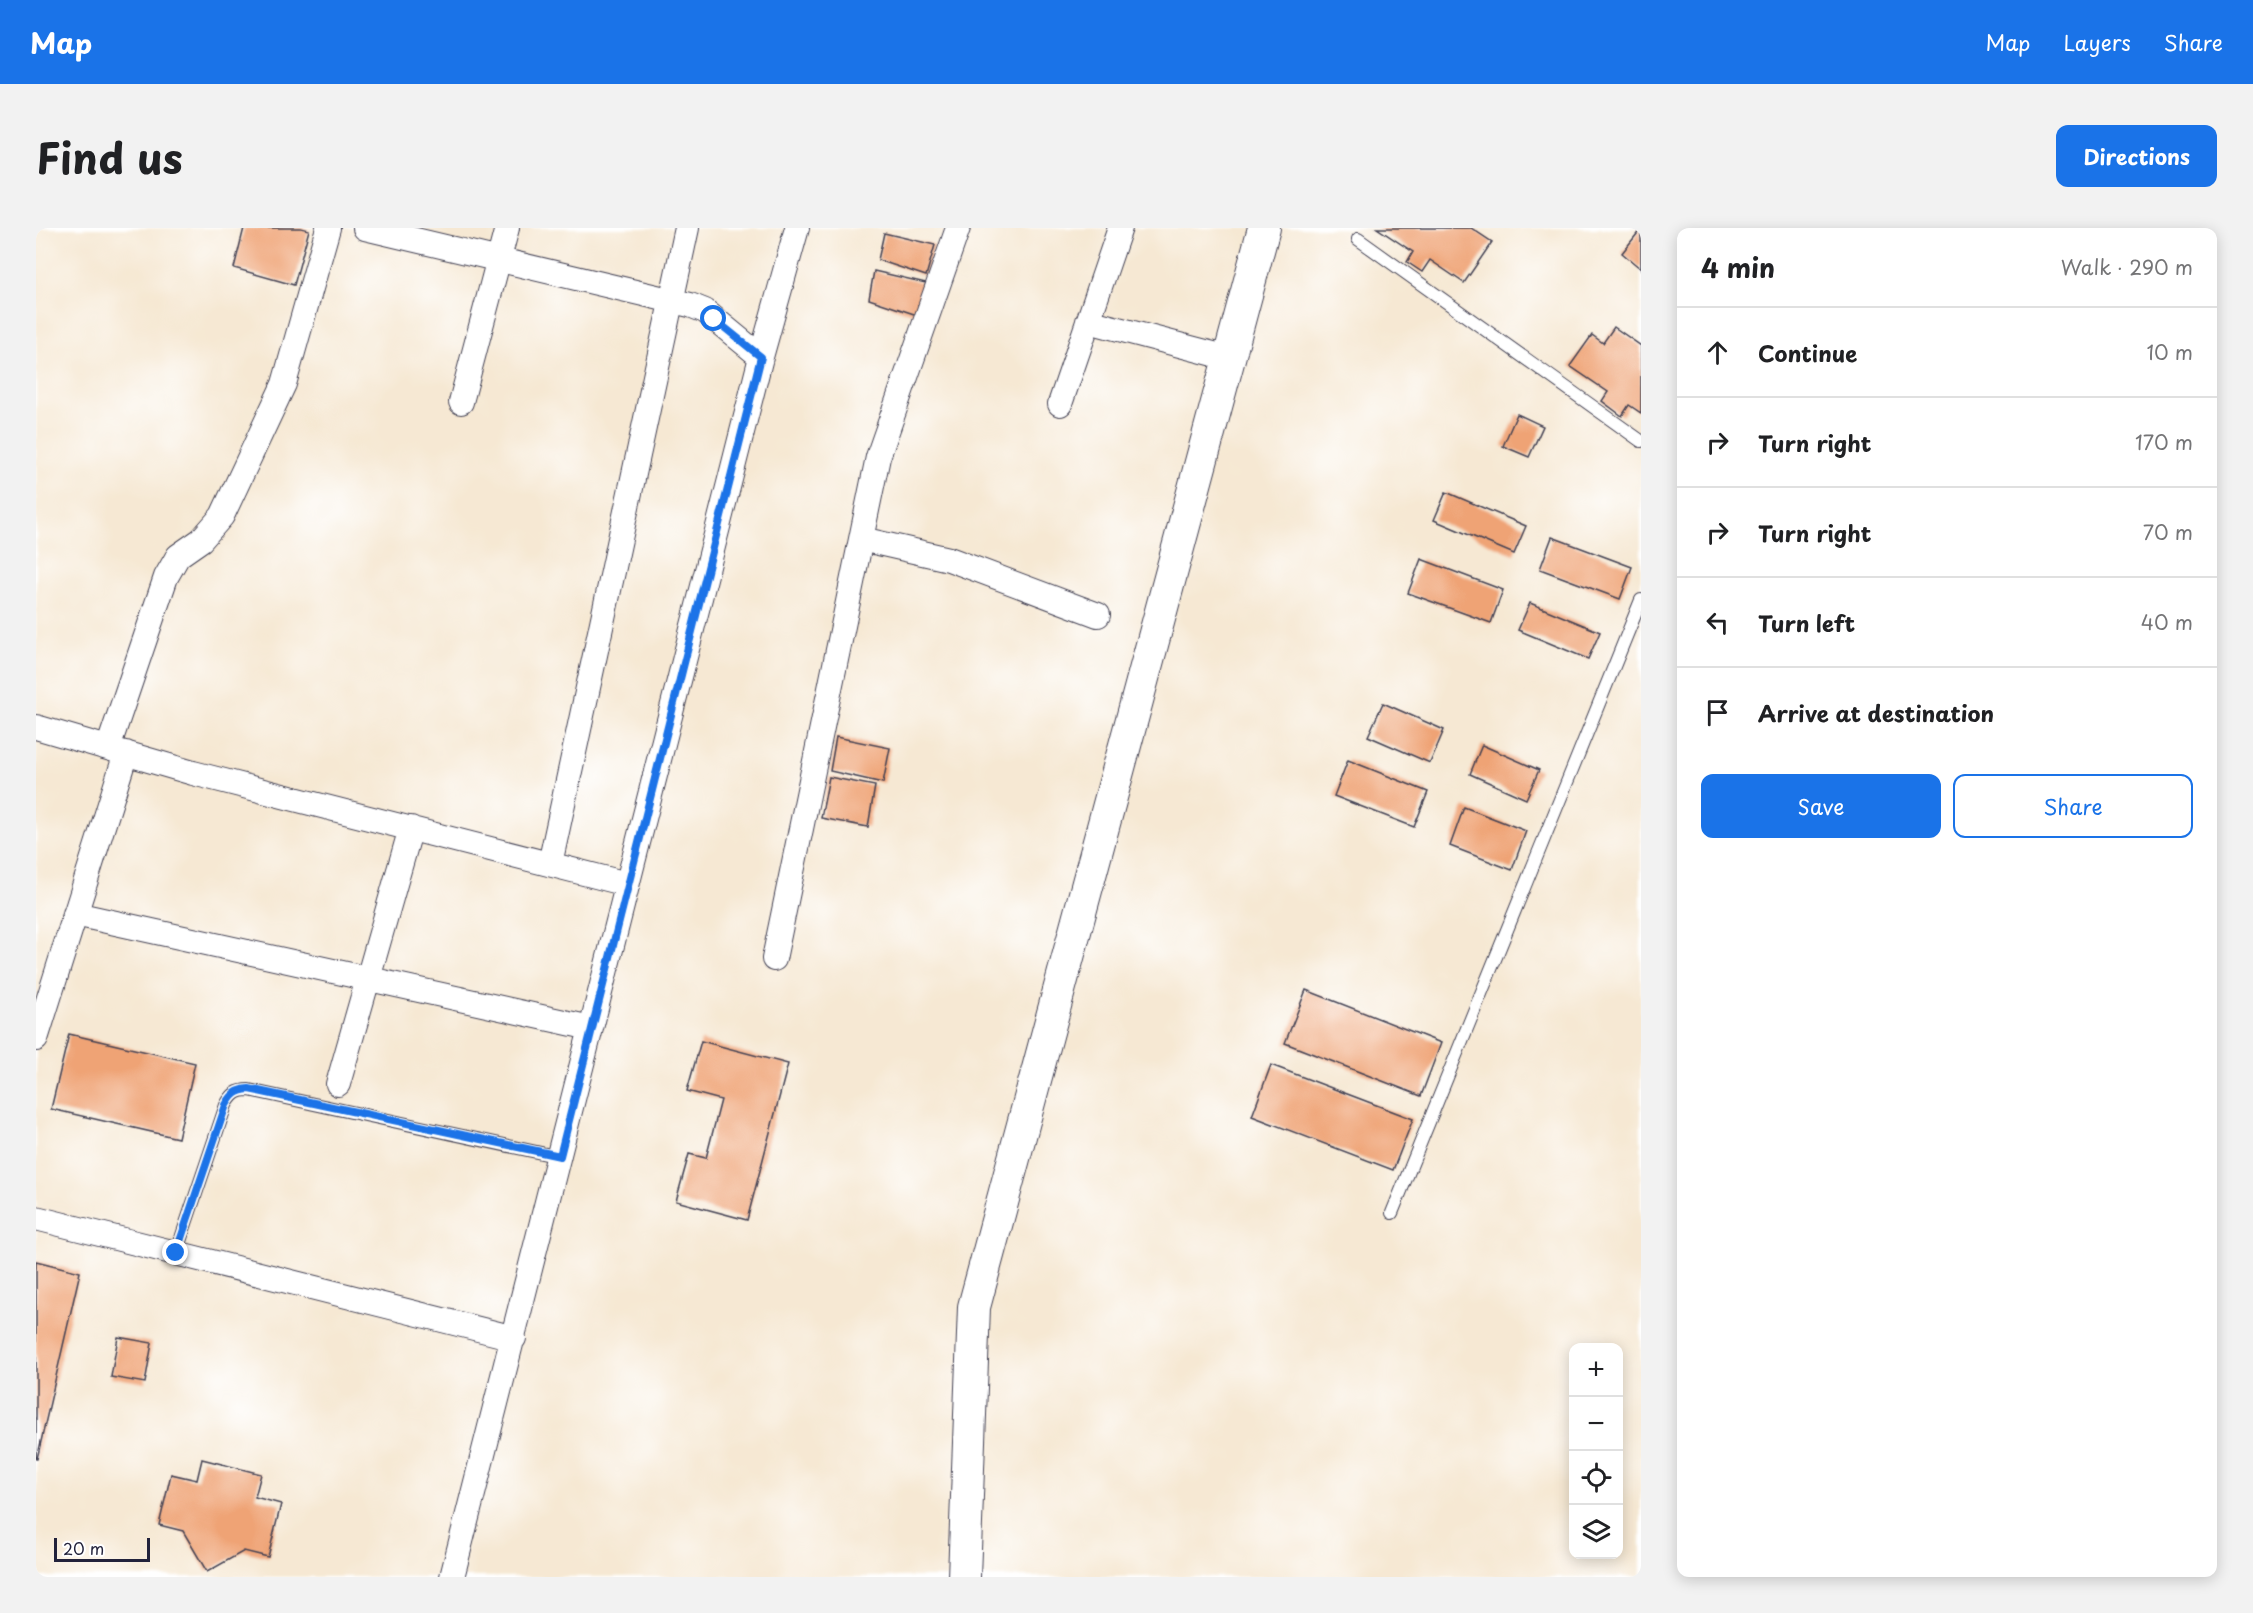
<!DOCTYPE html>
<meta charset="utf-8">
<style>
body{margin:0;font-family:"Playpen Sans",sans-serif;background:#f2f2f2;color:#202124}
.controls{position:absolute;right:18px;bottom:18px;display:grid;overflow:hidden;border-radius:12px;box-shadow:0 3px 15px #0003}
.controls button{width:54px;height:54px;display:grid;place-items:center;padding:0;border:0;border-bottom:2px solid #e0e0e0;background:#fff;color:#202124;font:30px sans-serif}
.scale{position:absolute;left:18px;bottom:15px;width:96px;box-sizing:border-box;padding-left:6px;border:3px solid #22223b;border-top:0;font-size:16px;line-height:21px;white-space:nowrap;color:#22223b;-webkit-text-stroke:4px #fff;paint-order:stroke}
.stop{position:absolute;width:18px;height:18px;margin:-14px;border:4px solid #1a73e8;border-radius:50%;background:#fff}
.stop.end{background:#1a73e8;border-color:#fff;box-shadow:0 2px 6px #0008}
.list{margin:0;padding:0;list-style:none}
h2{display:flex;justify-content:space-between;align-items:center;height:78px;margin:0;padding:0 24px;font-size:26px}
h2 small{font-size:20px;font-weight:400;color:#757577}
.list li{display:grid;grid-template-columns:39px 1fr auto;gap:18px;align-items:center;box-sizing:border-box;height:90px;padding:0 24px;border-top:2px solid #e0e0e0}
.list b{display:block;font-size:22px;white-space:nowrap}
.list em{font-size:20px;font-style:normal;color:#757577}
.actions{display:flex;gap:12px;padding:18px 24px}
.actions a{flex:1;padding:14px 0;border:2px solid #1a73e8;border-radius:12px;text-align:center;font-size:21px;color:#1a73e8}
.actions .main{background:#1a73e8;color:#fff}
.icon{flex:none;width:33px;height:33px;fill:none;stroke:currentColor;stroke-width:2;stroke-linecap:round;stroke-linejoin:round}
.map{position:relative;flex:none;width:1605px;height:1349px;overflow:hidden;border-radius:12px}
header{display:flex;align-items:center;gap:36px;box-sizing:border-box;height:84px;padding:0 30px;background:#1a73e8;color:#fff}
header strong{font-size:28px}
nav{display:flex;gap:33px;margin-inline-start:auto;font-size:21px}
.intro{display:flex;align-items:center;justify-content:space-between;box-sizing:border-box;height:144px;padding:0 36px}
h1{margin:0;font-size:42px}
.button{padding:15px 27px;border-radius:12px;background:#1a73e8;color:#fff;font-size:21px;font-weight:700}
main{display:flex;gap:36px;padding:0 36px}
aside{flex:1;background:#fff;border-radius:12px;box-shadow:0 3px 15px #0003}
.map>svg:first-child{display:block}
.building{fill:#efa375}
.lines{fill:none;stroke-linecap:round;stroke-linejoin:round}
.service-casing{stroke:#424052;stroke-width:14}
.minor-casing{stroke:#424052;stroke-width:26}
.tertiary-casing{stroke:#424052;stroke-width:34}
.service{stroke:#fff;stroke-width:12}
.minor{stroke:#fff;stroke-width:24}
.tertiary{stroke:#fff;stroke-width:32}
.route{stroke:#1a73e8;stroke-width:8}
</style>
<header>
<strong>Map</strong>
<nav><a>Map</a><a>Layers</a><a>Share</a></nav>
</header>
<div class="intro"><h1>Find us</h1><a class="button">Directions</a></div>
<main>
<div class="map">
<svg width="1605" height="1349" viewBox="0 0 1605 1349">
<rect width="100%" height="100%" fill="#fff"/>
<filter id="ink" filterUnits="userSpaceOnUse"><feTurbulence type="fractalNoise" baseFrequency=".0167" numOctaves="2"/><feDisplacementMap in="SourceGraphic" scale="12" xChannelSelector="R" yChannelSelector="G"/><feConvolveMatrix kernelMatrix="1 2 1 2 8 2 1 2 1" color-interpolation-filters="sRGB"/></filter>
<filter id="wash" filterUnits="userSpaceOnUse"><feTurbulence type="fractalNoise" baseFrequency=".008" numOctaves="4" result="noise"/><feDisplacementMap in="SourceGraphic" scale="24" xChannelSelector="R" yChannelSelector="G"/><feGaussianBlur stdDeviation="1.35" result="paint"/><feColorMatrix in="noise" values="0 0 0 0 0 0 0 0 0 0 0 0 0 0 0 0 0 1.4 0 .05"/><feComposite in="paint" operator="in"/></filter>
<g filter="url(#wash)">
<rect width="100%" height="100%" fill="#f6e8d3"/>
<g id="blocks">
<path class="building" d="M208,0H265L273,2L258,57L198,40Z
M1341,0H1435L1456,14L1428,55L1394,32L1386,44L1371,34L1377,24Z
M1605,1V41L1586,25Z
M848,5L899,17L890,48L842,32Z
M838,43L890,55L881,87L833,71Z
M1578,99L1605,118V185L1593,177L1586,188L1566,173L1572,164L1534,138L1556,107L1567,115Z
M1481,186L1507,198L1493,229L1467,218Z
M1410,264L1490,298L1478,326L1398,292Z
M1516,309L1596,339L1584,371L1504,341Z
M1385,331L1467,362L1455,395L1372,365Z
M1494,375L1564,404L1552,431L1482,402Z
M1347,475L1408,502L1394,535L1332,508Z
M800,509L854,520L847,555L794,543Z
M1446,517L1503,542L1490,571L1434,546Z
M1312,532L1392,564L1378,599L1298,568Z
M793,549L839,558L832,599L785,590Z
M1428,579L1490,603L1476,642L1414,618Z
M1270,762L1405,815L1385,868L1249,815Z
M33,806L159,835L142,910L15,881Z
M665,813L752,836L711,992L640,973L653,926L670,930L685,872L651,863Z
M1235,837L1377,891L1357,942L1216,888Z
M0,1033L44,1044L1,1231H0Z
M82,1109L116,1115L109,1155L75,1149Z
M166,1231L225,1246L219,1269L245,1276L232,1329L208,1323L171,1344L147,1303L123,1297L135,1246L161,1252Z"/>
</g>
</g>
<g filter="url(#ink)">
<use href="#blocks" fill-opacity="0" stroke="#424052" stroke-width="1.5"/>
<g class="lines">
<defs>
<path id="service" d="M1322,11L1605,213
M1356,985L1605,372
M140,1025L190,877C196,866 201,862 213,862L524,929"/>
<path id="minor" d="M329,0L654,77L669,83L725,129
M1052,93L1193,130
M425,174L471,0
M1024,176L1084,0
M825,311L913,331L1062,387
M0,499L157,545L591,656
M72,520L130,349L142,328L165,312L186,288L248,156L292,0
M514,636L651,0
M39,686L555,800
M738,731L842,229L922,0
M0,811L90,525
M302,856L375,600
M0,990L478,1110
M416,1349L725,129L761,0"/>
<path id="tertiary" d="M928,1349L938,1079L1228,0"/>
</defs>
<use href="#service" class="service-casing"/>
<use href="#minor" class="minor-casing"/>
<use href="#tertiary" class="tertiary-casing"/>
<use href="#service" class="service"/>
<use href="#minor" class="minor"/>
<use href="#tertiary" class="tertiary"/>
</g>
</g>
<g class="lines" filter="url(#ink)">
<path class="route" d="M140,1025L190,877C196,866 201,862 213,861L524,928L725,129L678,91"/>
</g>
</svg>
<div class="controls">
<button>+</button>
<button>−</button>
<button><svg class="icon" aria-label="locate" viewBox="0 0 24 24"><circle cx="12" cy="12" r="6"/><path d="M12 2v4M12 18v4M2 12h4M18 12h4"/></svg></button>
<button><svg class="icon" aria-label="layers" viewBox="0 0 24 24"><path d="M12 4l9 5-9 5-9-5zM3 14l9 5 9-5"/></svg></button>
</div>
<div class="scale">20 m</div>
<div class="stop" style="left:678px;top:91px"></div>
<div class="stop end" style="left:140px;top:1025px"></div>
</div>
<aside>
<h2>4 min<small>Walk · 290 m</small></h2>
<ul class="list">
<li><svg class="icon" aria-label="ahead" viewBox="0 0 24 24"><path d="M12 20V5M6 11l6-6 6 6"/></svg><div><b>Continue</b></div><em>10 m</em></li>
<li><svg class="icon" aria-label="right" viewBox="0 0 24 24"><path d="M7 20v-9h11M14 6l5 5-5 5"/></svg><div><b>Turn right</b></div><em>170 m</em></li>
<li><svg class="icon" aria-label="right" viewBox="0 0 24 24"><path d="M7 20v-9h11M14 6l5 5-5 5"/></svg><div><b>Turn right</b></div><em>70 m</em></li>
<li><svg class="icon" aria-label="left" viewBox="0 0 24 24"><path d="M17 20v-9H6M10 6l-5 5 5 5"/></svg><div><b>Turn left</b></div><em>40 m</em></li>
<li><svg class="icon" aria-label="arrive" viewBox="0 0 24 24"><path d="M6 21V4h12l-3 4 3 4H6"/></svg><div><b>Arrive at destination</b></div></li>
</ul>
<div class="actions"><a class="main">Save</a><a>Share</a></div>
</aside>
</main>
